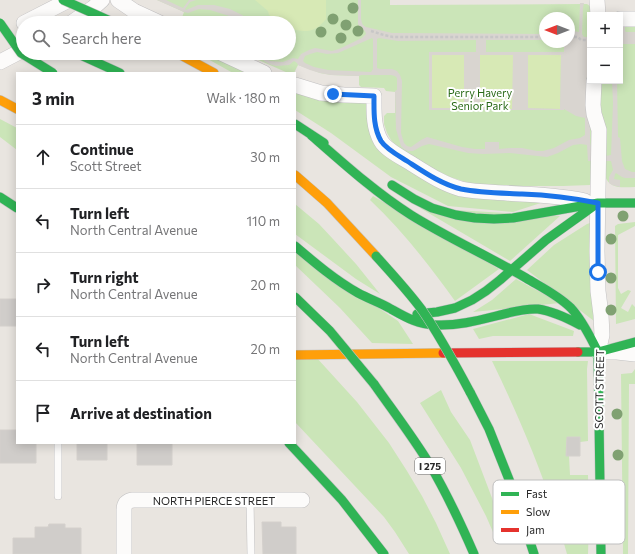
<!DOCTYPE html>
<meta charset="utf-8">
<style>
body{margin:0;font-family:Commissioner,sans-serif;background:#f2f2f2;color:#202124}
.controls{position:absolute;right:12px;top:12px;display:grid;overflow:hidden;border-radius:0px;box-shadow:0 2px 10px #0003}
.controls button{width:36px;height:36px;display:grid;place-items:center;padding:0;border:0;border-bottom:1px solid #e0e0e0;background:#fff;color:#202124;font:20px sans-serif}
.compass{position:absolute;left:539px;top:12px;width:36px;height:36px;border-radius:50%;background:#fff;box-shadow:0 2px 10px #0003;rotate:270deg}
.stop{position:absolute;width:12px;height:12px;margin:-9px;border:3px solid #1a73e8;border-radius:50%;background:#fff}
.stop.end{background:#1a73e8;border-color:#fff;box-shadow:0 1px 4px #0008}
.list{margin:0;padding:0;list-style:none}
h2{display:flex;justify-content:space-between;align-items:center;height:52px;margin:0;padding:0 16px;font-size:17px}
h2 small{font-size:13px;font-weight:400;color:#757577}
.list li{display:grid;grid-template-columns:26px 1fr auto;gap:12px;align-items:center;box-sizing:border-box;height:64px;padding:0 16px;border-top:1px solid #e0e0e0}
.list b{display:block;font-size:15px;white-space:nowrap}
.list p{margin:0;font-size:13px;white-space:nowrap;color:#757577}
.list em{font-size:13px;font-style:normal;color:#757577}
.icon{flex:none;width:22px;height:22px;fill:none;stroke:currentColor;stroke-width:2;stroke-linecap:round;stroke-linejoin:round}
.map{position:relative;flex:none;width:635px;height:554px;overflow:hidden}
.search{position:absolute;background:#fff;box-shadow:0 2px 10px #0003;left:16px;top:16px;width:280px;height:44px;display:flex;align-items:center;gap:10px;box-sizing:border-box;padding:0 14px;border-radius:22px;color:#757577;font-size:15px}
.panel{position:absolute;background:#fff;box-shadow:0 2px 10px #0003;left:16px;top:72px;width:280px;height:372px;border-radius:0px}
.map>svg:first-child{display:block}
.green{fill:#cbe5b8;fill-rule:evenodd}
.pitch{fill:#d7e9b5}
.plaza{fill:#d9d5d0;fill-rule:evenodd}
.building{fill:#d0cdca;stroke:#d4d0cc}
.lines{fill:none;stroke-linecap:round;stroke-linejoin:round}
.lane-casing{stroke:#c2c1c2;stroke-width:8}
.street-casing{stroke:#c2c1c2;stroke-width:16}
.fast-casing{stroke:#c2c1c2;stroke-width:10}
.slow-casing{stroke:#c2c1c2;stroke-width:10}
.jam-casing{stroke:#c2c1c2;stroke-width:10}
.path{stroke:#c8c7c7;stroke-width:2.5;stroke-dasharray:3 2;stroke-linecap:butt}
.lane{stroke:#fcfbfa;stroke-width:7}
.street{stroke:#fcfbfa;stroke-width:15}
.fast{stroke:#30b455;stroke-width:9}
.slow{stroke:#ff9f0a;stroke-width:9}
.jam{stroke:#e5322d;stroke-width:9}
.fast-bridge-casing{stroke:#c4c3c1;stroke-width:10;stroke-linecap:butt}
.fast-bridge{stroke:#30b455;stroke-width:9}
.tree{fill:#80a172}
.route{stroke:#1a73e8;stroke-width:5}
.labels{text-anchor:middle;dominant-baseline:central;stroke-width:4;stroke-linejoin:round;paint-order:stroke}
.shield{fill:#fff;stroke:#6a6a6a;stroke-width:1}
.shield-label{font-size:10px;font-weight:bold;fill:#2a2a2a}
.park-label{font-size:11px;fill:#2a6a18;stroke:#fff}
.street-label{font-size:11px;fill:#2a2a2a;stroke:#fff}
.key{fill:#fff;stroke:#bfbfbf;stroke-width:1}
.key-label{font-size:11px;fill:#2a2a2a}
</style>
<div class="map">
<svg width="635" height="554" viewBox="0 0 635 554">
<rect width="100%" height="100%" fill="#e9e5e0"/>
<path class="green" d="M157,0H390V5L587,4L590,6L595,15H590V81L593,127L591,182L590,185L563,186H500L475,185L450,177L433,170L396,146L391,140L387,133L384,124V116L387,113H395V92L386,91L384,88L361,87L359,85V76L331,75L320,73L298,65L294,73H288L243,53H289V23H180L184,12ZM545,18H569V42H545Z
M620,26H635V187C623,187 610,190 605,176L601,117L598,88L599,81H620Z
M197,53H205L249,73H233Z
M295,93L367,102L368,120L426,180L553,199L513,212L448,206L391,177L331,133L295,110Z
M0,119L17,128V150L0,137Z
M373,196L499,269L455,301C429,265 402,230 370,200Z
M295,204L319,224L333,239L356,264L380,294L356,279L295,234Z
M420,208L560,216L510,261Z
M635,222V226L618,235V288L621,294L628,290L631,291L621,308L628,312L632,304L635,307V319L616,324L615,226L618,224Z
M590,223V225L594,321L527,270L554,245L587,224Z
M295,252L398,321L413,344L372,343L340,308L295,265Z
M516,279L560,303L473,312L492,300Z
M529,314L574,331L573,336H493L479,339L473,329Z
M295,353L316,357L357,402L389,443L407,471L422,496L436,523L450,554H409L395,532L384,517L295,422Z
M492,361H588L587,369L588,441L580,442L579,438H567L566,456H569L570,475H588L589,521L588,554H567C549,487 522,423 492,361Z
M635,369V384H629L628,554H623L621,374L632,373Z
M441,390L451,412L470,440L492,498L504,535L496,539L486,516L461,468L420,403Z"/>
<path class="pitch" d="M255,0H326V19C315,33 305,33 289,28V23H279L269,15L268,11Z
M432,55H464V108H432Z
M480,55H513V109L480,108Z
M528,55H561L560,109L528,108Z"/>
<path class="plaza" d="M157,0H166L183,8L189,0H196L190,2L185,9L186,10L198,5H214L230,9L242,15L254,23H247L242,20L210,10L199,9L188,13L184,12Z
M358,0H361V19L362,23L363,25L366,27L392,33L545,34V40H486V52H564V42H569V32L573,31L579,32L580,3H584L583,8L582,34L584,37H590V142L594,161H588L587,145L581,144L573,145L558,153L547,157L510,153L483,154L468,153L429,144L422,146L413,151H408L404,149L401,146L396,129L395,91L397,90V78L395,76L391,75H361L359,76L331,75L320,73L310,70L298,65L297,63L294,61L289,65L276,66L269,64L264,61L259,53H263L265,57L270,61L283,62L293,58L298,59L301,54L309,50L315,48L332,51L339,49L362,38L366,34L365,31L360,27L358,24ZM372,38L373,39V69L371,72L328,70L314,67L305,63L303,61L305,56L310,54L317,52L327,54L338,53ZM379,38L398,41L476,40V52H429V110H564V109L576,116L585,118V135L580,138L569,140L554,148L543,151H537L522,148H511L499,149V142H485V149H475L462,147L427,137L421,140L411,147L407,146L404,143L401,133L402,81L400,75L397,71L392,69H380L377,68V39ZM432,55H464V108H432ZM480,55H513L512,109L480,108ZM528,55H561L560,109L528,108Z
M620,26H625V31L626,32H635V44H620Z
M612,81H617L618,137L620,138L622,161L625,169L632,172H635V178H625L622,177L616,173L615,174L614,179L620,180V187L612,185L609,183V177L613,170L611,161H605V156L611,155L613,103Z"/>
<path class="building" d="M0,299H17V326H0Z
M0,430H17V443H36V463H0Z
M567,437H580V456H566Z
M77,443H107V460H77Z
M137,443H172V465H137Z
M262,522H281V527H296V554H263Z
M49,524H65V528H81V554H13V538H35V527H48Z"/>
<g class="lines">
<defs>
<path id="lane" d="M58,496V443
M250,500L251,554"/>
<path id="street" d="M118,0L134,11L160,23
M597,0L598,15
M620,19H635
M24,23L69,0
M71,23L93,8L102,0
M221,53L264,73
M0,62L23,50
M594,81L593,105L594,114L599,130L597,251L598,291L601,315L602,335L598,352H617L635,354
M295,85L321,93L344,95L374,96C374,111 373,127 381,141C386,150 403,158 412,164C428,174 443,184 461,189C476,192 491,192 506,193C533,195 559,195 585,201
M124,554V510C124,504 127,501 133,500H302"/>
<path id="fast" d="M76,53L120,73
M295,124L324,143
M311,135C343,163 375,192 411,215C448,238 488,256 526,278C541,287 558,295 571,308C583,321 590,337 598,352H578
M392,185L414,199L432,208L456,215L475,218L494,219L513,218L598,203
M0,197L17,208
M598,203H635
M295,246C315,263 335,280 358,293C369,299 381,303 391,309C407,318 417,324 436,325C456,326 476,321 496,316C509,313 523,308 538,309C553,311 567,318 580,325
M417,314L437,312L455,308L472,300L486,291L500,280L546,240L595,205
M598,352L635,342
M598,352L601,554
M374,384C393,411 413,437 430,465C447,494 461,524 474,554
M470,392L489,429L512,487L534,554
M289,443L342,500L384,554"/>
<path id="slow" d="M177,53L214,73
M0,100L17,109
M295,175L327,203L376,256
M295,355L443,353"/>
<path id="jam" d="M443,353L578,352"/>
</defs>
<use href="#lane" class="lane-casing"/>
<use href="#street" class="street-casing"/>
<use href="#fast" class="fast-casing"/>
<use href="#slow" class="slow-casing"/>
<use href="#jam" class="jam-casing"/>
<path class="path" d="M371,31L384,35L393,37H545
M569,37H578L581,40H590"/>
<use href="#lane" class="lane"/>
<use href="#street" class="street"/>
<use href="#fast" class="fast"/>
<use href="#slow" class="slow"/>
<use href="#jam" class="jam"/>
<defs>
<path id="fast-bridge" d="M63,0L115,23
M0,23L21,53L53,73
M376,256C392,274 408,291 422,310C440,336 455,364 470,392
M295,297L330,331L374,384"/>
</defs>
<use href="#fast-bridge" class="fast-bridge-casing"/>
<use href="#fast-bridge" class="fast-bridge"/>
</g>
<g class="tree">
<circle cx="353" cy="8" r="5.5"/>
<circle cx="333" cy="19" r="5.5"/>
<circle cx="346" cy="25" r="5.5"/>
<circle cx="358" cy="31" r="5.5"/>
<circle cx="321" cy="32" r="5.5"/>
<circle cx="341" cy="38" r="5.5"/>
<circle cx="623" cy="216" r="5.5"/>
<circle cx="611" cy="239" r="5.5"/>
<circle cx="611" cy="278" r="5.5"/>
<circle cx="611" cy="310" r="5.5"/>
<circle cx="617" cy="414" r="5.5"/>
<circle cx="618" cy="455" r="5.5"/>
</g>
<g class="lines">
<path class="route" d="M333,94L374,96C374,111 373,127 381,141C386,149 399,156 407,161C424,172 441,184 461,189C481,193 502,193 522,194C548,195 573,198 598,203V272"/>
</g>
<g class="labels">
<rect class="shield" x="415" y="458" width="30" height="16" rx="3"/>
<g class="shield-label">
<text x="430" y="466">I 275</text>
</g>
<g class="park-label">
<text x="480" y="92">Perry Havery<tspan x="480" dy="13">Senior Park</tspan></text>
</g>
<g class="street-label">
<text transform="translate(599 389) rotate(-89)">SCOTT STREET</text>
<text x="214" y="500">NORTH PIERCE STREET</text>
</g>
</g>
<rect x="493" y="480" width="132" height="64" rx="6" class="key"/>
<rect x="501" y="492" width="18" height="4" fill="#30b455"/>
<rect x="501" y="510" width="18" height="4" fill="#ff9f0a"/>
<rect x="501" y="528" width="18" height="4" fill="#e5322d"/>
<g class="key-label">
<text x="526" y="498">Fast</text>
<text x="526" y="516">Slow</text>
<text x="526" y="534">Jam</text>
</g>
</svg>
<div class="controls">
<button>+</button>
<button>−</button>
</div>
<svg class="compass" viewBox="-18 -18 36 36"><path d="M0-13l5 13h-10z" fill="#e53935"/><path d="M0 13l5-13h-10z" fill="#757577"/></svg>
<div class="stop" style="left:598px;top:272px"></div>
<div class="stop end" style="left:333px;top:94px"></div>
<div class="search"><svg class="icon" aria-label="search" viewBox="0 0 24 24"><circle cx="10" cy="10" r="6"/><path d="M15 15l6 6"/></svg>Search here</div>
<section class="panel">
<h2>3 min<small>Walk · 180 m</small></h2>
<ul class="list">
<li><svg class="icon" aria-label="ahead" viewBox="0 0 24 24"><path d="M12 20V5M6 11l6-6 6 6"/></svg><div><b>Continue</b><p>Scott Street</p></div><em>30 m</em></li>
<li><svg class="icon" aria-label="left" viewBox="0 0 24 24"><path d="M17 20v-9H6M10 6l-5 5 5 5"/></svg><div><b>Turn left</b><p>North Central Avenue</p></div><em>110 m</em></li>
<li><svg class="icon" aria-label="right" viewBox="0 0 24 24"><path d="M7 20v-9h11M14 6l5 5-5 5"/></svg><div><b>Turn right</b><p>North Central Avenue</p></div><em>20 m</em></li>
<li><svg class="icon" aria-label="left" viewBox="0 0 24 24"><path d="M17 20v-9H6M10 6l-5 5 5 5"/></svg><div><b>Turn left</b><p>North Central Avenue</p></div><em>20 m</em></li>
<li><svg class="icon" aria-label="arrive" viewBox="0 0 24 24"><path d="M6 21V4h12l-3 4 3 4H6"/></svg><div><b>Arrive at destination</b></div></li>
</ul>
</section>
</div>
